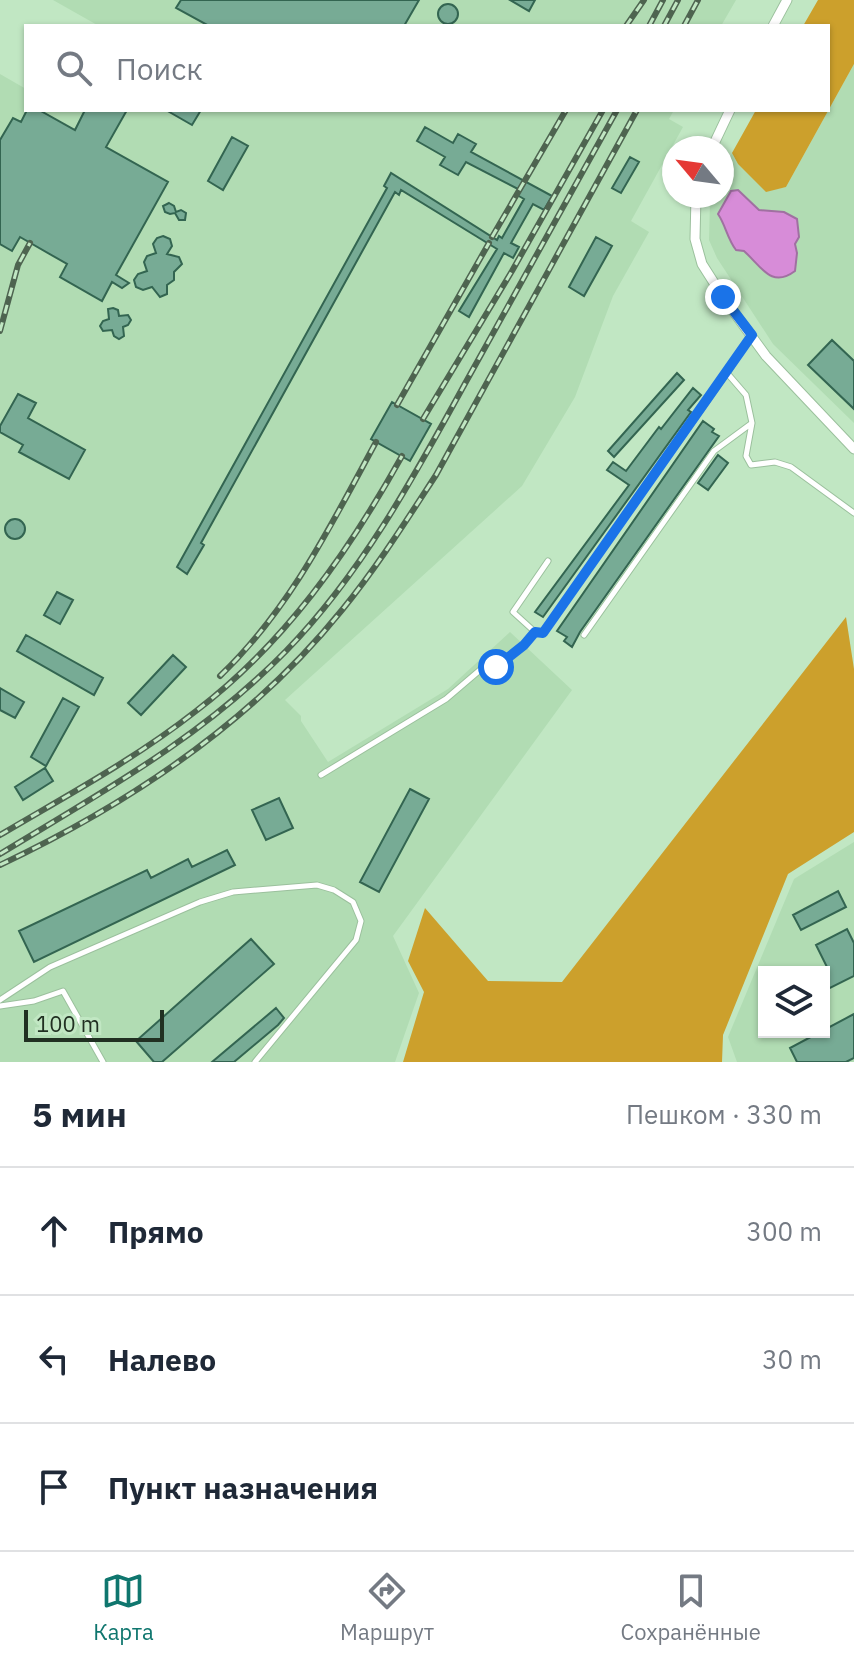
<!DOCTYPE html>
<html lang="ru">
<meta charset="utf-8">
<style>
body{margin:0;font-family:"IBM Plex Sans",sans-serif;background:#f6f6f7;color:#1f2937}
.controls{position:absolute;right:24px;bottom:24px;display:grid;overflow:hidden;border-radius:0px;box-shadow:0 2px 6px #0004}
.controls button{width:72px;height:72px;display:grid;place-items:center;padding:0;border:0;border-bottom:2px solid #e0e1e3;background:#fff;color:#1f2937;font:40px sans-serif}
.compass{position:absolute;left:662px;top:136px;width:72px;height:72px;border-radius:50%;background:#fff;box-shadow:0 2px 6px #0004;rotate:299deg}
.scale{position:absolute;left:24px;bottom:20px;width:140px;box-sizing:border-box;padding-left:8px;border:4px solid #213022;border-top:0;font-size:22px;line-height:28px;white-space:nowrap;color:#213022;-webkit-text-stroke:6px #c1e7c3;paint-order:stroke}
.stop{position:absolute;width:24px;height:24px;margin:-18px;border:6px solid #1a73e8;border-radius:50%;background:#fff}
.stop.end{background:#1a73e8;border-color:#fff;box-shadow:0 2px 8px #0008}
.list{margin:0;padding:0;list-style:none}
h2{display:flex;justify-content:space-between;align-items:center;height:104px;margin:0;padding:0 32px;font-size:34px}
h2 small{font-size:26px;font-weight:400;color:#747a83}
.list li{display:grid;grid-template-columns:52px 1fr auto;gap:24px;align-items:center;box-sizing:border-box;height:128px;padding:0 32px;border-top:2px solid #e0e1e3}
.list b{display:block;font-size:30px;white-space:nowrap}
.list em{font-size:26px;font-style:normal;color:#747a83}
.icon{flex:none;width:44px;height:44px;fill:none;stroke:currentColor;stroke-width:2;stroke-linecap:round;stroke-linejoin:round}
.map{position:relative;flex:none;width:854px;height:1062px;overflow:hidden}
.search{position:absolute;background:#fff;box-shadow:0 2px 6px #0004;left:24px;right:24px;top:24px;height:88px;display:flex;align-items:center;gap:20px;box-sizing:border-box;padding:0 28px;border-radius:0px;color:#747a83;font-size:30px}
.sheet{height:488px;background:#fff}
nav{display:flex;justify-content:space-around;align-items:center;box-sizing:border-box;height:112px;border-top:2px solid #e0e1e3;background:#fff;font-size:22px;color:#747a83}
nav a{display:grid;justify-items:center;gap:4px}
nav .on{color:#0f766e}
.map>svg:first-child{display:block}
.built{fill:#b1dcb3;fill-rule:evenodd}
.forest{fill:#cca02c}
.water{fill:#d78cd8;stroke:#a070a1;stroke-width:2}
.building{fill:#77ab95;stroke:#336551;stroke-width:2}
.lines{fill:none;stroke-linecap:round;stroke-linejoin:round}
.service-casing{stroke:#9bc09d;stroke-width:7}
.minor-casing{stroke:#9bc09d;stroke-width:11}
.service{stroke:#fff;stroke-width:5}
.minor{stroke:#fff;stroke-width:9}
.rail-casing{stroke:#4e6450;stroke-width:6}
.rail{stroke:#c1e7c3;stroke-width:3;stroke-dasharray:9;stroke-linecap:butt}
.route{stroke:#1a73e8;stroke-width:10}
</style>
<div class="map">
<svg width="854" height="1062" viewBox="0 0 854 1062">
<rect width="100%" height="100%" fill="#c1e7c3"/>
<path class="built" d="M53,0H736L721,26H99Z
M854,64V423L773,344L717,258L709,240L710,202L713,196H722V175L732,153L738,164L766,191L786,187Z
M0,74L26,89V110H674L669,119L683,127L631,221L649,232L613,296L575,397L522,486L285,700L301,716V721L328,762L448,689L510,632L572,690L393,936L419,993L395,1062H0Z
M854,842V1062H737L728,1037L794,879ZM764,972H824V1032H764Z"/>
<path class="forest" d="M818,0H854V64L786,187L766,192L738,164L732,153L756,110H828V26H803Z
M846,617L854,669V832L788,874L723,1035L722,1062H403L424,992L408,961L425,908L488,981L562,982Z"/>
<path class="water" d="M738,190L759,210L784,212L797,219L799,237L795,244L797,253L795,271C771,289 761,266 744,251L736,250C727,238 726,226 718,214L731,191Z"/>
<path class="building" d="M181,0H419L404,26H209L176,8Z
M510,0H535L529,11Z
M438 14a10 10 0 1 1 20 0a10 10 0 1 1-20 0Z
M27,110H39L75,130L85,110H127L106,147L168,182L116,275L129,283L122,288L112,282L102,301L60,277L67,264L20,237L12,251L0,244V140L13,118L21,122Z
M166,110H201L192,125Z
M425,127L453,143L458,134L476,144L471,152L552,196L544,210L533,204L511,243L519,247L513,258L504,253L469,317L459,311L497,249L401,190L399,195L395,192L201,543L204,545L187,574L177,567L387,188L384,186L391,173L497,240L499,236L502,238L524,199L517,195L520,190L466,162L458,175L440,165L445,157L417,141Z
M232,137L248,146L223,190L208,181Z
M630,157L639,162L621,193L612,188Z
M169,203L174,206L176,212L181,210L186,213L185,220H179L175,213L170,214L165,212L163,206Z
M163,236L170,239L172,246L167,254L179,257L182,264L174,272V280L167,285V294L160,297L152,287L143,290L136,287L134,280L138,274L147,271L144,262L147,256L156,253L153,244L157,238Z
M596,237L612,246L584,296L569,287Z
M113,308L118,310L119,316L128,315L131,320L128,325L123,327L124,336L119,339L114,336L112,330L103,331L100,326L103,321L109,319L108,309Z
M832,340L854,361V409L808,365Z
M677,373L684,380L614,457L608,451Z
M693,388L701,395L688,410L691,412L543,617L535,612L629,485L607,470L613,462L626,471L659,427L661,429Z
M18,394L36,403L28,418L85,450L69,479L19,452L23,445L0,432V426Z
M392,402L431,424L410,461L371,439Z
M703,421L714,429L712,432L719,436L580,632L572,647L564,641L567,637L557,631Z
M718,455L728,463L708,490L698,483Z
M5 529a10 10 0 1 1 20 0a10 10 0 1 1-20 0Z
M57,592L73,600L60,624L44,615Z
M26,635L103,678L94,695L17,651Z
M173,655L186,667L141,715L128,703Z
M0,688L24,702L15,718L0,710Z
M63,698L79,707L46,766L31,757Z
M45,768L53,781L23,800L15,787Z
M410,789L429,799L379,892L360,882Z
M279,798L293,828L266,840L252,810Z
M227,850L235,865L34,962L19,931L147,870L151,878L188,859L192,867Z
M838,891L846,907L801,930L793,915Z
M847,929L854,943V976L824,991V971L828,969L816,945Z
M251,939L274,964L162,1062H154L136,1041Z
M276,1008L284,1018L278,1025L234,1062H212Z
M854,1014V1058L846,1062H797L790,1048Z"/>
<g class="lines">
<defs>
<path id="service" d="M727,373L751,336
M548,561L513,612L535,632L543,633L727,373L746,395L752,423
M584,635L714,451L752,423L746,456L751,465L775,462L791,467L854,513
M321,775L446,699L480,670L496,667L524,645L535,632
M0,1000L50,967L200,902L233,892L317,885L334,890L353,902L361,921L356,940L255,1062
M0,1006L34,1001L63,991L103,1062"/>
<path id="minor" d="M773,26L787,0
M712,148L730,110
M696,196L695,239L702,264L723,297L766,356L854,449"/>
</defs>
<use href="#service" class="service-casing"/>
<use href="#minor" class="minor-casing"/>
<use href="#service" class="service"/>
<use href="#minor" class="minor"/>
<defs>
<path id="rail" d="M626,26L644,0
M649,26L663,0
M664,26L678,0
M684,26L698,0
M492,237L566,110
M0,331L18,265L30,243
M397,405L489,243
M423,419L512,271L603,110
M220,676C290,609 331,525 376,442
M0,835C66,796 135,759 196,711C285,643 348,553 402,456
M0,854C102,792 201,738 286,651C362,573 415,475 467,380C517,290 567,200 617,110
M0,865C129,804 252,722 342,610C377,567 406,521 436,475L637,110"/>
</defs>
<use href="#rail" class="rail-casing"/>
<use href="#rail" class="rail"/>
</g>
<g class="lines">
<path class="route" d="M496,667L524,645L535,632L543,633L752,335L723,297"/>
</g>
</svg>
<div class="controls">
<button><svg class="icon" aria-label="layers" viewBox="0 0 24 24"><path d="M12 4l9 5-9 5-9-5zM3 14l9 5 9-5"/></svg></button>
</div>
<svg class="compass" viewBox="-18 -18 36 36"><path d="M0-13l5 13h-10z" fill="#e53935"/><path d="M0 13l5-13h-10z" fill="#747a83"/></svg>
<div class="scale">100 m</div>
<div class="stop" style="left:496px;top:667px"></div>
<div class="stop end" style="left:723px;top:297px"></div>
<div class="search"><svg class="icon" aria-label="search" viewBox="0 0 24 24"><circle cx="10" cy="10" r="6"/><path d="M15 15l6 6"/></svg>Поиск</div>
</div>
<section class="sheet">
<h2>5 мин<small>Пешком · 330 m</small></h2>
<ul class="list">
<li><svg class="icon" aria-label="ahead" viewBox="0 0 24 24"><path d="M12 20V5M6 11l6-6 6 6"/></svg><div><b>Прямо</b></div><em>300 m</em></li>
<li><svg class="icon" aria-label="left" viewBox="0 0 24 24"><path d="M17 20v-9H6M10 6l-5 5 5 5"/></svg><div><b>Налево</b></div><em>30 m</em></li>
<li><svg class="icon" aria-label="arrive" viewBox="0 0 24 24"><path d="M6 21V4h12l-3 4 3 4H6"/></svg><div><b>Пункт назначения</b></div></li>
</ul>
</section>
<nav>
<a class="on"><svg class="icon" aria-label="map" viewBox="0 0 24 24"><path d="M3 6l6-2 6 2 6-2v14l-6 2-6-2-6 2zM9 4v14M15 6v14"/></svg>Карта</a>
<a><svg class="icon" aria-label="directions" viewBox="0 0 24 24"><path d="M12 3l9 9-9 9-9-9zM9 14v-3h6M13 9l2 2-2 2"/></svg>Маршрут</a>
<a><svg class="icon" aria-label="saved" viewBox="0 0 24 24"><path d="M7 4h10v16l-5-4-5 4z"/></svg>Сохранённые</a>
</nav>
